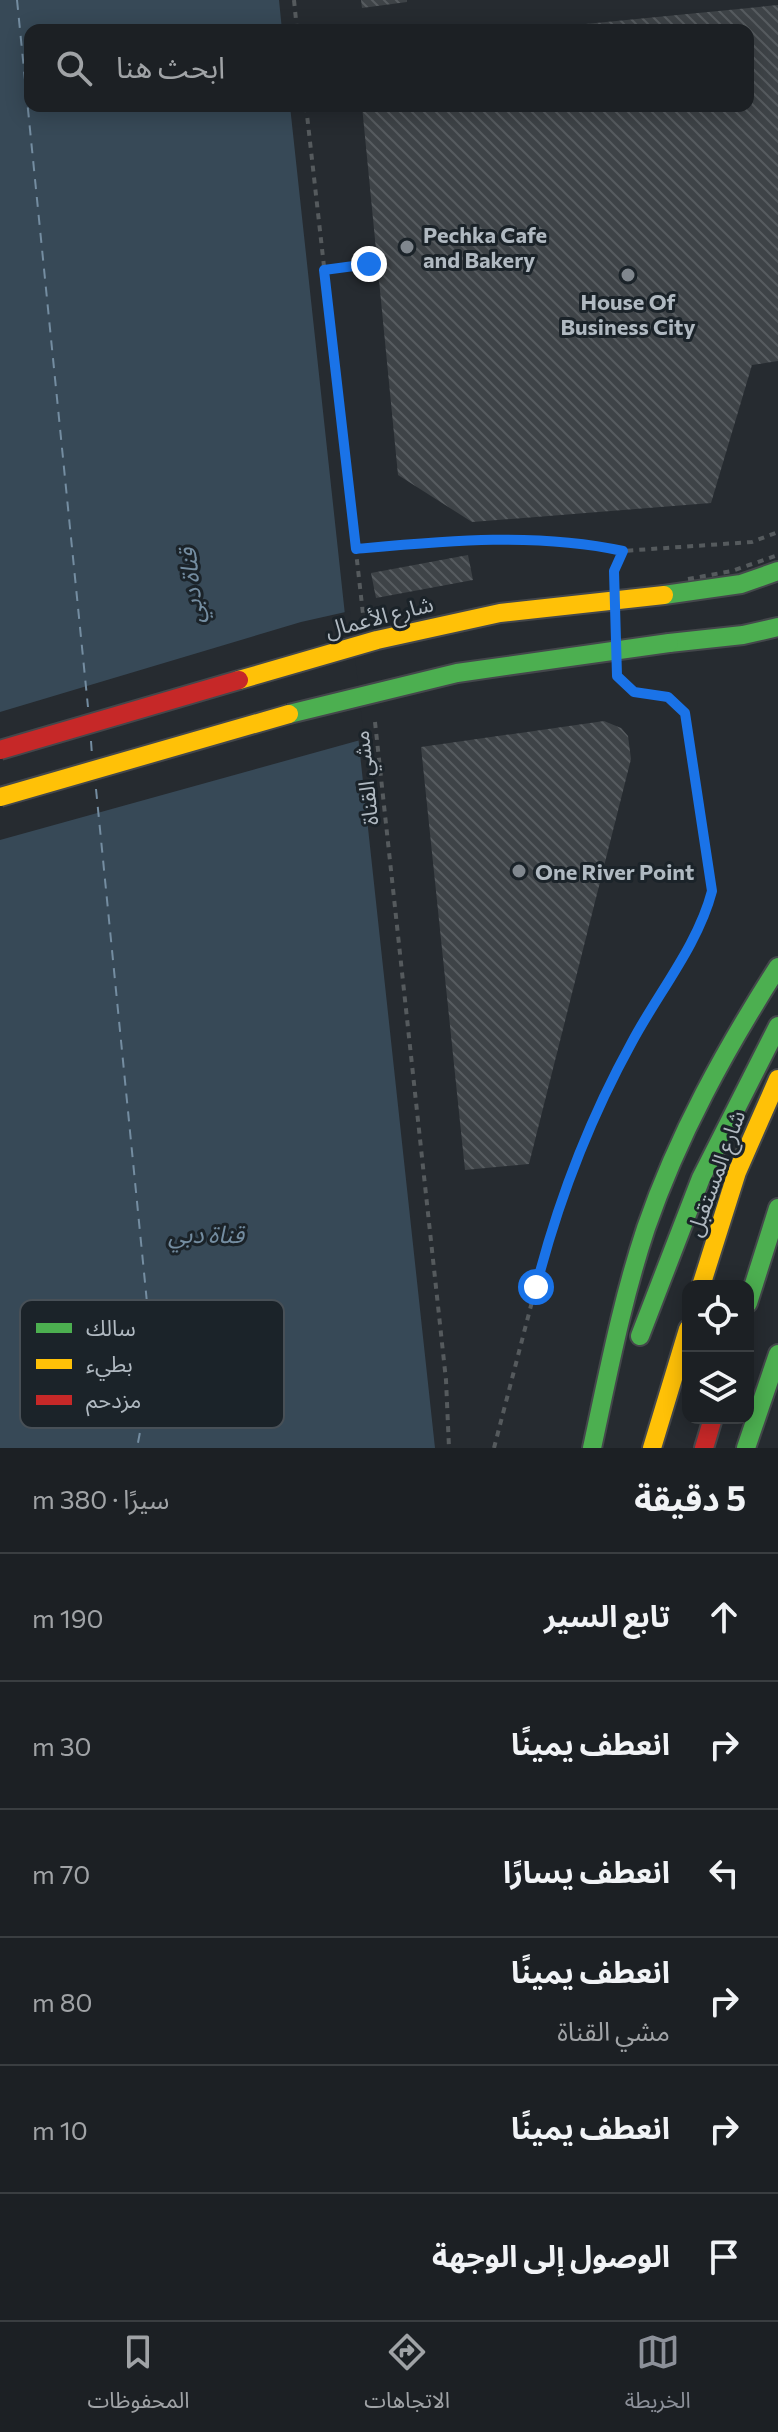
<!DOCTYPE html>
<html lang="ar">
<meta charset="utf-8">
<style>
body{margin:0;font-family:Commissioner,"Noto Sans Arabic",sans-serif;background:#292d31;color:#f1f3f6;direction:rtl}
.controls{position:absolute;right:24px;bottom:24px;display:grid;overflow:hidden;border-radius:16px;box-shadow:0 4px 20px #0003}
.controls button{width:72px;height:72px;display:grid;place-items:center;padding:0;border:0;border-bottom:2px solid #3a3e41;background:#1c2024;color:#f1f3f6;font:40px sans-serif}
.stop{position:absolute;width:24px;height:24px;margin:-18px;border:6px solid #1a73e8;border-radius:50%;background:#fff}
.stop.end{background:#1a73e8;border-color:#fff;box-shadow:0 2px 8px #0008}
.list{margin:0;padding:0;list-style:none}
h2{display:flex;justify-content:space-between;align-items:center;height:104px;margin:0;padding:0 32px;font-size:34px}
h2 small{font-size:26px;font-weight:400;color:#a0a3a6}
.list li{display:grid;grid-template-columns:52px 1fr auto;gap:24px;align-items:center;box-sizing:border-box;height:128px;padding:0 32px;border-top:2px solid #3a3e41}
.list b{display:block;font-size:30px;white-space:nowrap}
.list p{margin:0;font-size:26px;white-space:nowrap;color:#a0a3a6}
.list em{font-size:26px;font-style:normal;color:#a0a3a6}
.icon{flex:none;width:44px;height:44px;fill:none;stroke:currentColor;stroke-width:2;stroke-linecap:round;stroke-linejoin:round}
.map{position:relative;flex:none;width:778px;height:1448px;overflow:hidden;direction:ltr}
.search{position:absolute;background:#1c2024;box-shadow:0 4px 20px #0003;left:24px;right:24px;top:24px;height:88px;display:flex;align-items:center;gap:20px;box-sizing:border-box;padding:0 28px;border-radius:16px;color:#a0a3a6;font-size:30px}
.sheet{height:872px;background:#1c2024}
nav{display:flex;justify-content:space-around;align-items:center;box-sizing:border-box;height:112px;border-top:2px solid #3a3e41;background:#1c2024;font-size:22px;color:#a0a3a6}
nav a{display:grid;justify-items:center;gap:4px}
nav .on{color:#8c9099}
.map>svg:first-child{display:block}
.water{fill:#374957}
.pier{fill:#262b30}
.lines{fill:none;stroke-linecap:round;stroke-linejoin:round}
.ferry{stroke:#748da1;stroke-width:2;stroke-dasharray:10 8;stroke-linecap:butt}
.building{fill:url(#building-back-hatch)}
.fast-casing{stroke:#44474b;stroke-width:22}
.slow-casing{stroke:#44474b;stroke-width:22}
.jam-casing{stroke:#44474b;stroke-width:22}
.path{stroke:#555a5d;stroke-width:4;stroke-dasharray:6 6;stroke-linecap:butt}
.fast{stroke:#4caf50;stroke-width:18}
.slow{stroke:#ffc107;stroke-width:18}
.jam{stroke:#c62828;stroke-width:18}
.fast-bridge-casing{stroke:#44474b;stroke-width:22;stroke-linecap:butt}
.slow-bridge-casing{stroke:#44474b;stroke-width:22;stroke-linecap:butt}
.jam-bridge-casing{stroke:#44474b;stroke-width:22;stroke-linecap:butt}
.path-bridge{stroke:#555a5d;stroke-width:4;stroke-dasharray:6 6;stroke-linecap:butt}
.fast-bridge{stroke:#4caf50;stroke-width:18}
.slow-bridge{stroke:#ffc107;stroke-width:18}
.jam-bridge{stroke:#c62828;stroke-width:18}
.route{stroke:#1a73e8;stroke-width:10}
.poi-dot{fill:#80878e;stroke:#1b2329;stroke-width:3}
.labels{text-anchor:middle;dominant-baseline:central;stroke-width:6;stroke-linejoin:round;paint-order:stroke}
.poi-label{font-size:22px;font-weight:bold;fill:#b0b9c1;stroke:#1b2329;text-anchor:start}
.street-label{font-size:22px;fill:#b0b9c1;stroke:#1b2329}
.water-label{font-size:24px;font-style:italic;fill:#748da1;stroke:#1b2329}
.key{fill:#1b2329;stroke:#485057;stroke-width:2}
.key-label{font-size:22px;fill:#b0b9c1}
</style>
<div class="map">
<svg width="778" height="1448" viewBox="0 0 778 1448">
<defs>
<pattern id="building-back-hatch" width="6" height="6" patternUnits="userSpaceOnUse" patternTransform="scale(2)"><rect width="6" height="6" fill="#3e4347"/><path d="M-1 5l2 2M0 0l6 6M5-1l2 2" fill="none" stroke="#575c60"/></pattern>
</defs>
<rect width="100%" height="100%" fill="#262b30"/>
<path class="water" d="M0,0H279L282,30H30V106H290L435,1448H0Z"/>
<path class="pier" d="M350,611L364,739L0,840V712L301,622Z"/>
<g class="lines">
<path class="ferry" d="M17,0L88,707
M91,741L92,755
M96,789L153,1363L137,1448"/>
</g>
<path class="building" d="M361,0H407V2L362,8Z
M778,5V361L752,365L711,503L472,522L398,475L362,106H748V30L545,28Z
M468,555L473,580L376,598L371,573Z
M604,721L621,728L628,736L631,759L530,1160L529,1164L465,1170L421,747Z"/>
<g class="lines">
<defs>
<path id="fast" d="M664,595L741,584L778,571
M669,643L743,635L778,627
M748,1303L778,1208
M640,1336L701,1178L778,1026
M592,1448C608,1374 622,1300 646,1228C678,1135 725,1050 778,967
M746,1448L778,1354"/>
<path id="slow" d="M701,1286L737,1172L778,1079
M652,1448L688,1329"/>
<path id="jam" d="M704,1448L713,1418"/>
</defs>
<use href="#fast" class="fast-casing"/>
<use href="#slow" class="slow-casing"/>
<use href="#jam" class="jam-casing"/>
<path class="path" d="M294,0L297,30
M306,106L363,614
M324,270L369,264
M356,549C444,541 536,532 623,551
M615,569L623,551L752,542L778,532
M375,722L446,1380L449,1448
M494,1448L554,1217L585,1136L631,1043L705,916L712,891L685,713C659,688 644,701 621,680"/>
<use href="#fast" class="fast"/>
<use href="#slow" class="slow"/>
<use href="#jam" class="jam"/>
<defs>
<path id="fast-bridge" d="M289,714L457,673L669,643"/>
<path id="slow-bridge" d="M239,680L377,640L500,613L664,595
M0,797L289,714"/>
<path id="jam-bridge" d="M0,750L239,680"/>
</defs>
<use href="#fast-bridge" class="fast-bridge-casing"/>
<use href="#slow-bridge" class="slow-bridge-casing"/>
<use href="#jam-bridge" class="jam-bridge-casing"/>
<path class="path-bridge" d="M688,579L732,571L778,555"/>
<use href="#fast-bridge" class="fast-bridge"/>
<use href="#slow-bridge" class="slow-bridge"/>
<use href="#jam-bridge" class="jam-bridge"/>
</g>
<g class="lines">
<path class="route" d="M369,264L324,270L356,549C444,541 535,532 623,551L614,571L617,676L634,692L668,697L685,713L712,891C698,945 658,993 632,1042C589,1120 558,1201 536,1287"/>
</g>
<g class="poi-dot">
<circle cx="407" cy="247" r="8"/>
<circle cx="628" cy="275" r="8"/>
<circle cx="519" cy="871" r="8"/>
</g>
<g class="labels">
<g class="poi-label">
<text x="423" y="234">Pechka Cafe<tspan x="423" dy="25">and Bakery</tspan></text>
<text x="628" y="301" text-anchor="middle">House Of<tspan x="628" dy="25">Business City</tspan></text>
<text x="535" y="871">One River Point</text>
</g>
<g class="street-label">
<text transform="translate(379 616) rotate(-14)">شارع الأعمال</text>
<text transform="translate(365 778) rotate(-96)">مشي القناة</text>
<text transform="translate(715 1173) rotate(-70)">شارع المستقبل</text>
</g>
<g class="water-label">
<text transform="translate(190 586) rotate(-96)">قناة دبي</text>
<text x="206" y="1233">قناة دبي</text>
</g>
</g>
<rect x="20" y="1300" width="264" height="128" rx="12" class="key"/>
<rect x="36" y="1323" width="36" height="10" fill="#4caf50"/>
<rect x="36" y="1359" width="36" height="10" fill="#ffc107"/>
<rect x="36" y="1395" width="36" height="10" fill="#c62828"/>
<g class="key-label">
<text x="86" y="1336">سالك</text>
<text x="86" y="1372">بطيء</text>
<text x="86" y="1408">مزدحم</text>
</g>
</svg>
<div class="controls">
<button><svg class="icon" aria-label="locate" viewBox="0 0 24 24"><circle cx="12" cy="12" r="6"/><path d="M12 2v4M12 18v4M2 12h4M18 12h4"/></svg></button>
<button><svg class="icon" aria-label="layers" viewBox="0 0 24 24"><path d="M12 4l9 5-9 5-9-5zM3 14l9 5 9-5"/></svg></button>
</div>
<div class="stop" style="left:536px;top:1287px"></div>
<div class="stop end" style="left:369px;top:264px"></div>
<div class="search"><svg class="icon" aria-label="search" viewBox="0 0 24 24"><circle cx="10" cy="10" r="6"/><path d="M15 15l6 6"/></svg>ابحث هنا</div>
</div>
<section class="sheet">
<h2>5 دقيقة<small>سيرًا · 380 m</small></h2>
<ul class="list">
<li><svg class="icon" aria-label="ahead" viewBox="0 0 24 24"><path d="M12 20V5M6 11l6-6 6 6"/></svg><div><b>تابع السير</b></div><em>190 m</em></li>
<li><svg class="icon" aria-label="right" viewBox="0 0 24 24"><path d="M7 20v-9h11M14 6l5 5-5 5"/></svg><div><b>انعطف يمينًا</b></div><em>30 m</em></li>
<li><svg class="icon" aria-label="left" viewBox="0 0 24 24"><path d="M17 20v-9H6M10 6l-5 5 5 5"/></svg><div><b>انعطف يسارًا</b></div><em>70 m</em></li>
<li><svg class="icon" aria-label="right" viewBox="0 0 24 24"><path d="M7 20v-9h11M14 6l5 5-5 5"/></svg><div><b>انعطف يمينًا</b><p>مشي القناة</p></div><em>80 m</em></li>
<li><svg class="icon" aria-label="right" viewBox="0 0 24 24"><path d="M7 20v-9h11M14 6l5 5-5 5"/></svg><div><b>انعطف يمينًا</b></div><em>10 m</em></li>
<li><svg class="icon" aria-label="arrive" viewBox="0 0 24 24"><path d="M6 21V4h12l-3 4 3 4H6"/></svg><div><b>الوصول إلى الوجهة</b></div></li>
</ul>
</section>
<nav>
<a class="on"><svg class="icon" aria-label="map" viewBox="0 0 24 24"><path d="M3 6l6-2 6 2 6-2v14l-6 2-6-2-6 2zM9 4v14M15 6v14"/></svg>الخريطة</a>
<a><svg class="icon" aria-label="directions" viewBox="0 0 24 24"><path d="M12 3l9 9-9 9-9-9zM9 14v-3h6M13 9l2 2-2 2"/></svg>الاتجاهات</a>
<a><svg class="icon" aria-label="saved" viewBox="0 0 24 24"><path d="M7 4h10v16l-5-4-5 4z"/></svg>المحفوظات</a>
</nav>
